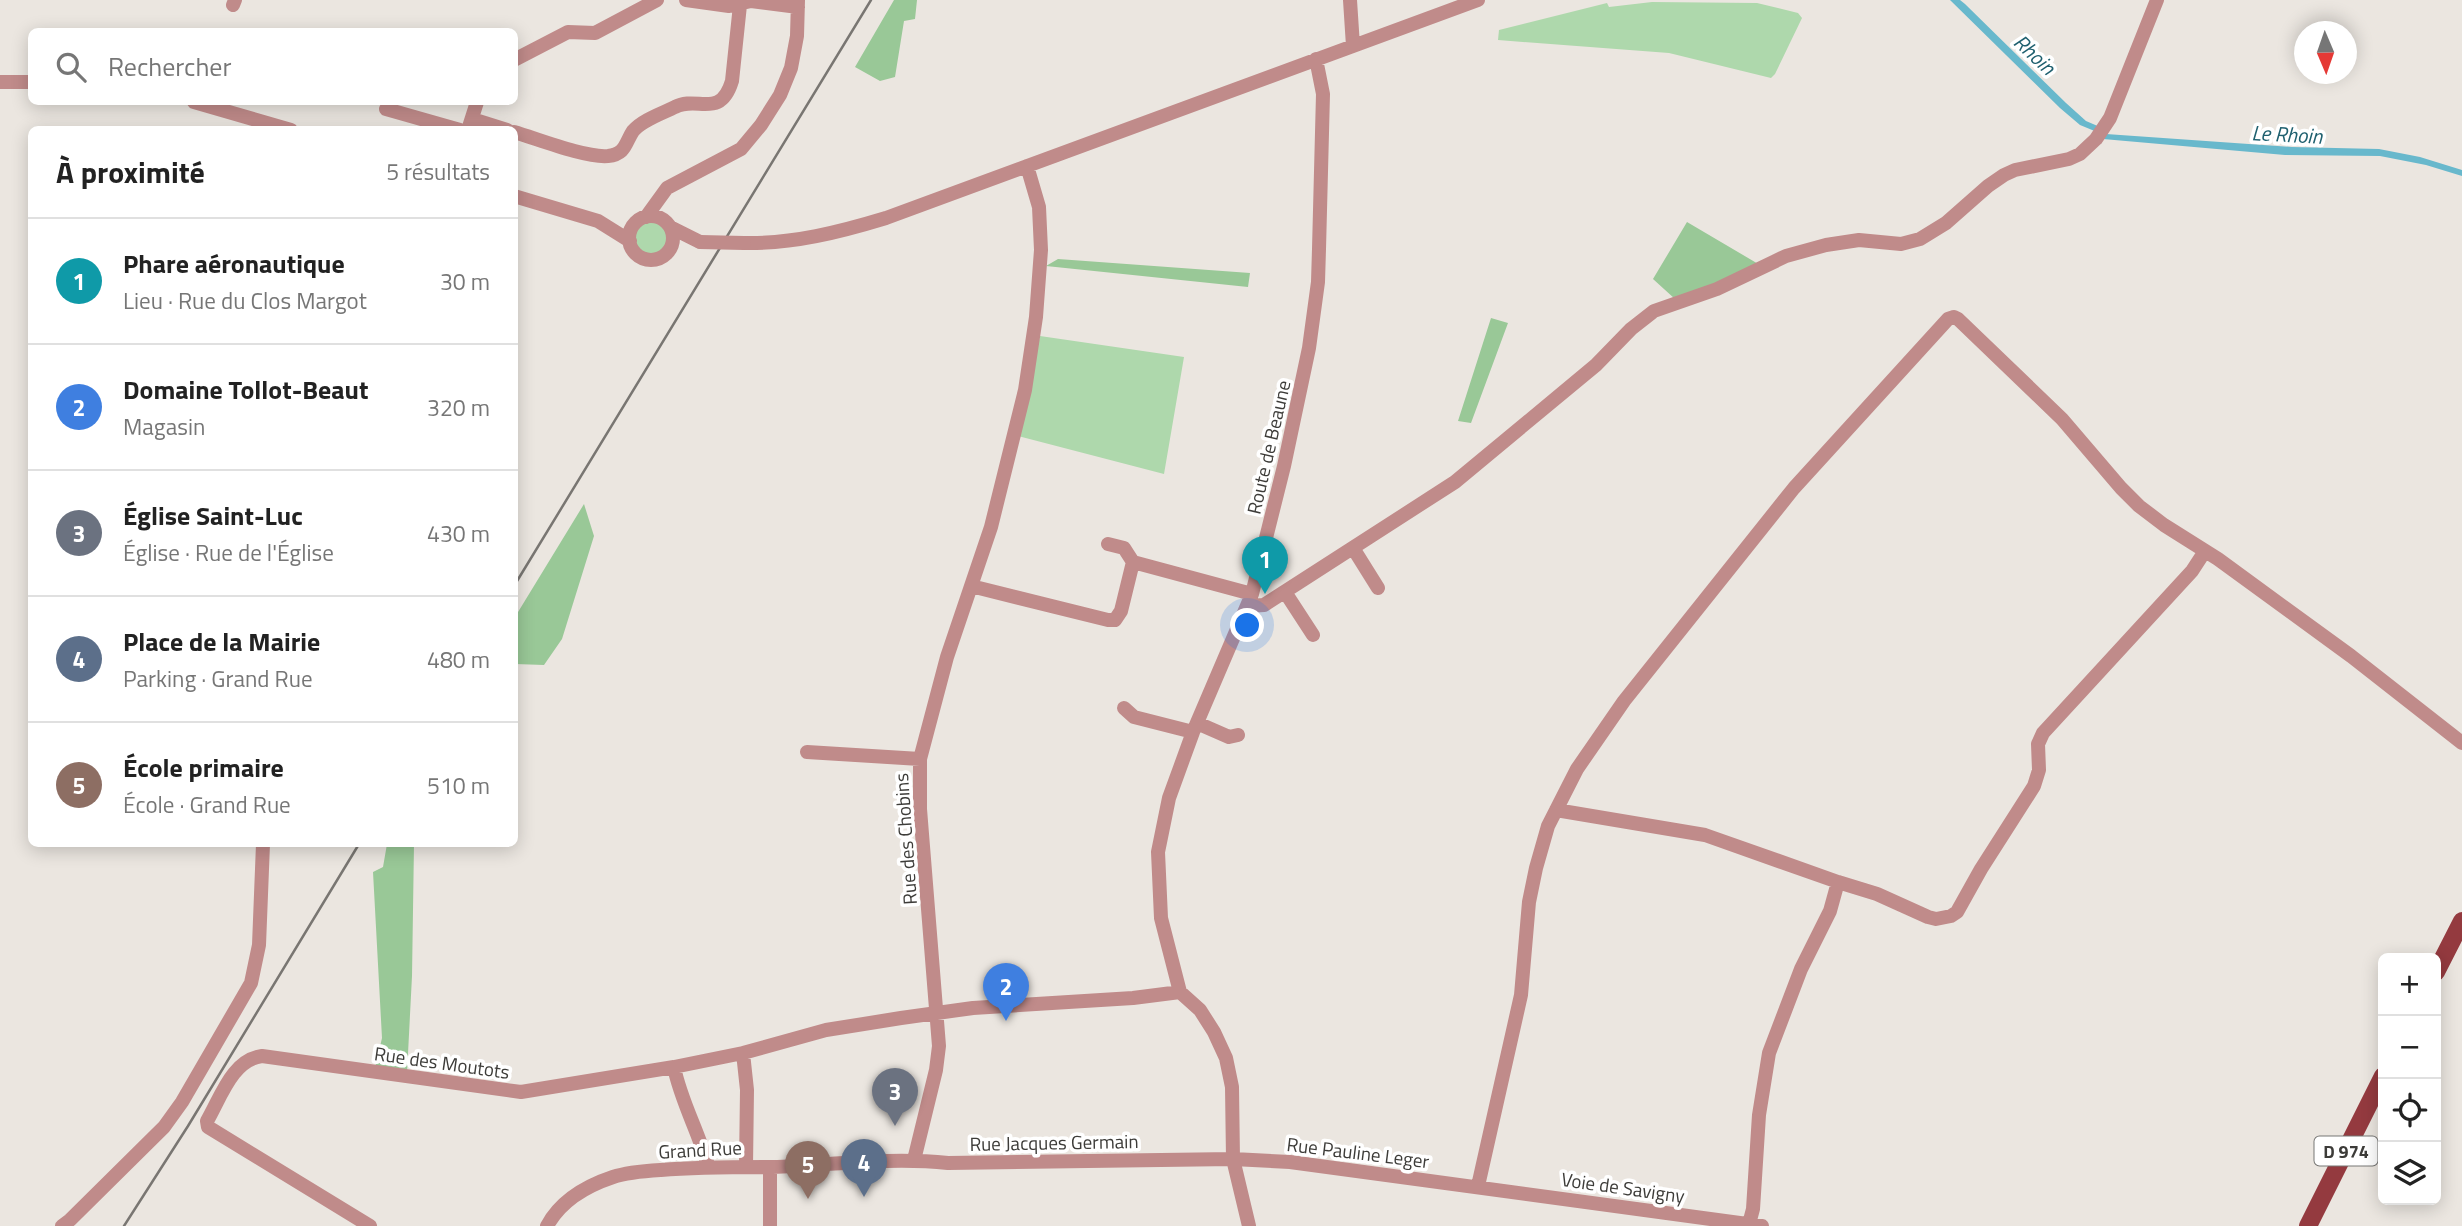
<!DOCTYPE html>
<html lang="fr">
<meta charset="utf-8">
<style>
body{margin:0;font-family:"Titillium Web",sans-serif;background:#f2f2f2;color:#222}
.controls{position:absolute;right:21px;bottom:21px;display:grid;overflow:hidden;border-radius:10px;box-shadow:0 4px 18px #0003}
.controls button{width:63px;height:63px;display:grid;place-items:center;padding:0;border:0;border-bottom:2px solid #e0e0e0;background:#fff;color:#222;font:35px sans-serif}
.compass{position:absolute;left:2294px;top:21px;width:63px;height:63px;border-radius:50%;background:#fff;box-shadow:0 4px 18px #0003;rotate:178deg}
.you{position:absolute;left:1248px;top:626px;width:24px;height:24px;margin:-18px;border:5px solid #fff;border-radius:50%;background:#1a73e8;box-shadow:0 0 0 10px #1a73e833}
.badge{display:grid;place-items:center;width:46px;height:46px;border-radius:50%;background:#937219;color:#fff;font-size:23px;font-weight:700}
.pin{position:absolute;translate:-50% -58px;filter:drop-shadow(0 2px 4px #0008)}
.pin::after{content:'';position:absolute;top:37px;width:24px;height:21px;background:inherit;clip-path:polygon(0 0,100% 0,50% 100%)}
.list{margin:0;padding:0;list-style:none}
h2{display:flex;justify-content:space-between;align-items:center;height:91px;margin:0;padding:0 28px;font-size:30px}
h2 small{font-size:23px;font-weight:400;color:#767676}
.list li{display:grid;grid-template-columns:46px 1fr auto;gap:21px;align-items:center;box-sizing:border-box;height:126px;padding:0 28px;border-top:2px solid #e0e0e0}
.list b{display:block;font-size:26px;white-space:nowrap}
.list p{margin:0;font-size:23px;white-space:nowrap;color:#767676}
.list em{font-size:23px;font-style:normal;color:#767676}
.icon{flex:none;width:38px;height:38px;fill:none;stroke:currentColor;stroke-width:2;stroke-linecap:round;stroke-linejoin:round}
.map{position:relative;flex:none;width:2462px;height:1226px;overflow:hidden}
.search{position:absolute;background:#fff;box-shadow:0 4px 18px #0003;left:28px;top:28px;width:490px;height:77px;display:flex;align-items:center;gap:18px;box-sizing:border-box;padding:0 24px;border-radius:10px;color:#767676;font-size:26px}
.panel{position:absolute;background:#fff;box-shadow:0 4px 18px #0003;left:28px;top:126px;width:490px;height:721px;border-radius:10px}
.map>svg:first-child{display:block}
.green{fill:#aed8ac}
.forest{fill:#99c897}
.water{fill:#68b8cc}
.lines{fill:none;stroke-linecap:round;stroke-linejoin:round}
.minor{stroke:#c08b8a;stroke-width:14}
.major{stroke:#943a3f;stroke-width:18}
.rail{stroke:#797672;stroke-width:2.5}
.minor-bridge{stroke:#c08b8a;stroke-width:14}
.labels{text-anchor:middle;dominant-baseline:central;stroke-width:7;stroke-linejoin:round;paint-order:stroke}
.shield{fill:#fff;stroke:#777674;stroke-width:2}
.shield-label{font-size:18px;font-weight:bold;fill:#3d3c39}
.street-label{font-size:19px;fill:#3d3c39;stroke:#fff}
.water-label{font-size:21px;font-style:italic;fill:#1f606f;stroke:#fff}
</style>
<div class="map">
<svg width="2462" height="1226" viewBox="0 0 2462 1226">
<rect width="100%" height="100%" fill="#ebe6e0"/>
<path class="green" d="M1652,2L1757,3L1798,13L1802,18L1775,74L1771,78L1669,53L1498,40L1499,30L1607,3L1609,7Z
M634 239a17 17 0 1 1 34 0a17 17 0 1 1-34 0Z
M1040,336L1184,357L1164,474L1018,436Z"/>
<path class="forest" d="M894,0H917L915,19L904,21L895,77L880,81L855,67Z
M1687,222L1760,265L1675,299L1653,279Z
M1058,259L1250,273L1248,287L1046,266Z
M1491,318L1508,323L1471,423L1458,421Z
M584,504L594,536L562,639L544,665L515,664V617Z
M387,844H414L412,976L407,1073L375,1068L382,1038L373,872L383,867Z"/>
<path class="water" d="M1950,0H1960L1965,4L2066,103L2086,121L2100,127L2097,132L2080,125L2060,108Z
M2106,134L2292,147L2379,149L2420,157L2462,170V176L2426,165L2380,156L2285,155L2103,139Z"/>
<g class="lines">
<path class="minor" d="M686,0L729,6L751,1L798,7
M1350,0L1353,46
M233,5L235,0
M514,60L568,32L595,33L657,0
M0,82H32
M194,102L291,130
M386,109L460,130
M472,119L507,130
M469,127L477,102
M514,132C538,139 585,158 608,156C626,154 625,143 633,131C642,120 663,113 675,107C697,95 720,120 732,81L740,5
M514,196L598,221L630,241
M629 238a22 22 0 1 1 44 0a22 22 0 1 1-44 0Z
M646,217L667,188L741,149L761,125L780,95L791,68L797,36L798,0
M670,227L700,242
M744,243C793,244 840,232 886,218L1478,0
M1108,544L1124,548L1133,562
M1353,548L1378,588
M971,586L1108,620H1115L1121,611L1133,562L1252,594
M1285,592L1313,635
M1248,606L1264,605L1455,482L1596,365L1631,329L1654,311L1717,289L1786,256L1826,245L1859,240L1901,244L1920,239L1946,223L1988,186L2004,175L2015,170L2069,159L2080,154L2096,139L2110,118L2157,0
M1124,708L1134,717L1193,732
M1197,723L1229,737L1238,735
M807,752L920,759
M1556,810L1705,835L1838,882L1877,894L1928,917L1936,919L1951,916L1957,912L1981,869L2034,786L2039,770L2038,744L2043,733L2192,571L2205,551
M1180,992L1161,918L1158,852L1169,798L1193,732L1252,594L1284,466L1309,348L1318,282L1319,249L1323,94L1316,59
M1180,992L1200,1010L1214,1032L1226,1058L1232,1087L1233,1159L1249,1226
M743,1053L747,1090L746,1166
M674,1067C681,1102 699,1132 708,1166
M914,1160L936,1070L939,1046L920,809V759L947,657L991,527L1025,390L1036,317L1041,250L1039,207L1027,166
M770,1167V1226
M1478,1186L1521,995L1529,902L1536,868L1548,826L1577,769L1624,701L1794,488L1948,319L1954,317L1958,319L2062,419L2121,488L2139,506L2164,525L2218,559L2351,656L2462,743
M1749,1224L1753,1209L1759,1115L1769,1053L1801,969L1830,911L1838,882
M62,1226L70,1220L164,1127L182,1102L251,983L259,945L263,844
M370,1226L208,1127L207,1121C221,1097 232,1060 262,1056L521,1092L674,1067L743,1053L826,1030L901,1018L973,1008L1133,998L1180,992
M547,1226C561,1200 586,1186 613,1177C628,1172 645,1171 661,1170C698,1167 735,1167 773,1167C831,1165 890,1157 948,1163L1233,1159L1290,1162L1762,1226"/>
<path class="major" d="M2436,972L2462,921
M2308,1226L2383,1076"/>
<path class="rail" d="M514,586L871,0
M124,1226L188,1126L359,844"/>
<path class="minor-bridge" d="M700,242L744,243"/>
</g>
<g class="labels">
<rect class="shield" x="2314.5" y="1136.5" width="63" height="29" rx="5"/>
<g class="shield-label">
<text x="2346" y="1151">D 974</text>
</g>
<g class="street-label">
<text transform="translate(1268 447) rotate(-77)">Route de Beaune</text>
<text transform="translate(905 839) rotate(-94)">Rue des Chobins</text>
<text transform="translate(442 1062) rotate(8)">Rue des Moutots</text>
<text transform="translate(1054 1142) rotate(-1)">Rue Jacques Germain</text>
<text transform="translate(700 1149) rotate(-3)">Grand Rue</text>
<text transform="translate(1358 1152) rotate(7)">Rue Pauline Leger</text>
<text transform="translate(1623 1187) rotate(8)">Voie de Savigny</text>
</g>
<g class="water-label">
<text transform="translate(2035 54) rotate(43)">Rhoin</text>
<text transform="translate(2287 134) rotate(3)">Le Rhoin</text>
</g>
</g>
</svg>
<div class="controls">
<button>+</button>
<button>−</button>
<button><svg class="icon" aria-label="locate" viewBox="0 0 24 24"><circle cx="12" cy="12" r="6"/><path d="M12 2v4M12 18v4M2 12h4M18 12h4"/></svg></button>
<button><svg class="icon" aria-label="layers" viewBox="0 0 24 24"><path d="M12 4l9 5-9 5-9-5zM3 14l9 5 9-5"/></svg></button>
</div>
<svg class="compass" viewBox="-18 -18 36 36"><path d="M0-13l5 13h-10z" fill="#e53935"/><path d="M0 13l5-13h-10z" fill="#767676"/></svg>
<div class="you"></div>
<div class="pin badge" style="left:1265px;top:594px;background:#0f9aa8">1</div>
<div class="pin badge" style="left:1006px;top:1021px;background:#3f7fe0">2</div>
<div class="pin badge" style="left:895px;top:1126px;background:#6b7280">3</div>
<div class="pin badge" style="left:864px;top:1197px;background:#5c6f8a">4</div>
<div class="pin badge" style="left:808px;top:1199px;background:#8d6e63">5</div>
<div class="search"><svg class="icon" aria-label="search" viewBox="0 0 24 24"><circle cx="10" cy="10" r="6"/><path d="M15 15l6 6"/></svg>Rechercher</div>
<section class="panel">
<h2>À proximité<small>5 résultats</small></h2>
<ul class="list">
<li><span class="badge" style="background:#0f9aa8">1</span><div><b>Phare aéronautique</b><p>Lieu · Rue du Clos Margot</p></div><em>30 m</em></li>
<li><span class="badge" style="background:#3f7fe0">2</span><div><b>Domaine Tollot-Beaut</b><p>Magasin</p></div><em>320 m</em></li>
<li><span class="badge" style="background:#6b7280">3</span><div><b>Église Saint-Luc</b><p>Église · Rue de l'Église</p></div><em>430 m</em></li>
<li><span class="badge" style="background:#5c6f8a">4</span><div><b>Place de la Mairie</b><p>Parking · Grand Rue</p></div><em>480 m</em></li>
<li><span class="badge" style="background:#8d6e63">5</span><div><b>École primaire</b><p>École · Grand Rue</p></div><em>510 m</em></li>
</ul>
</section>
</div>
